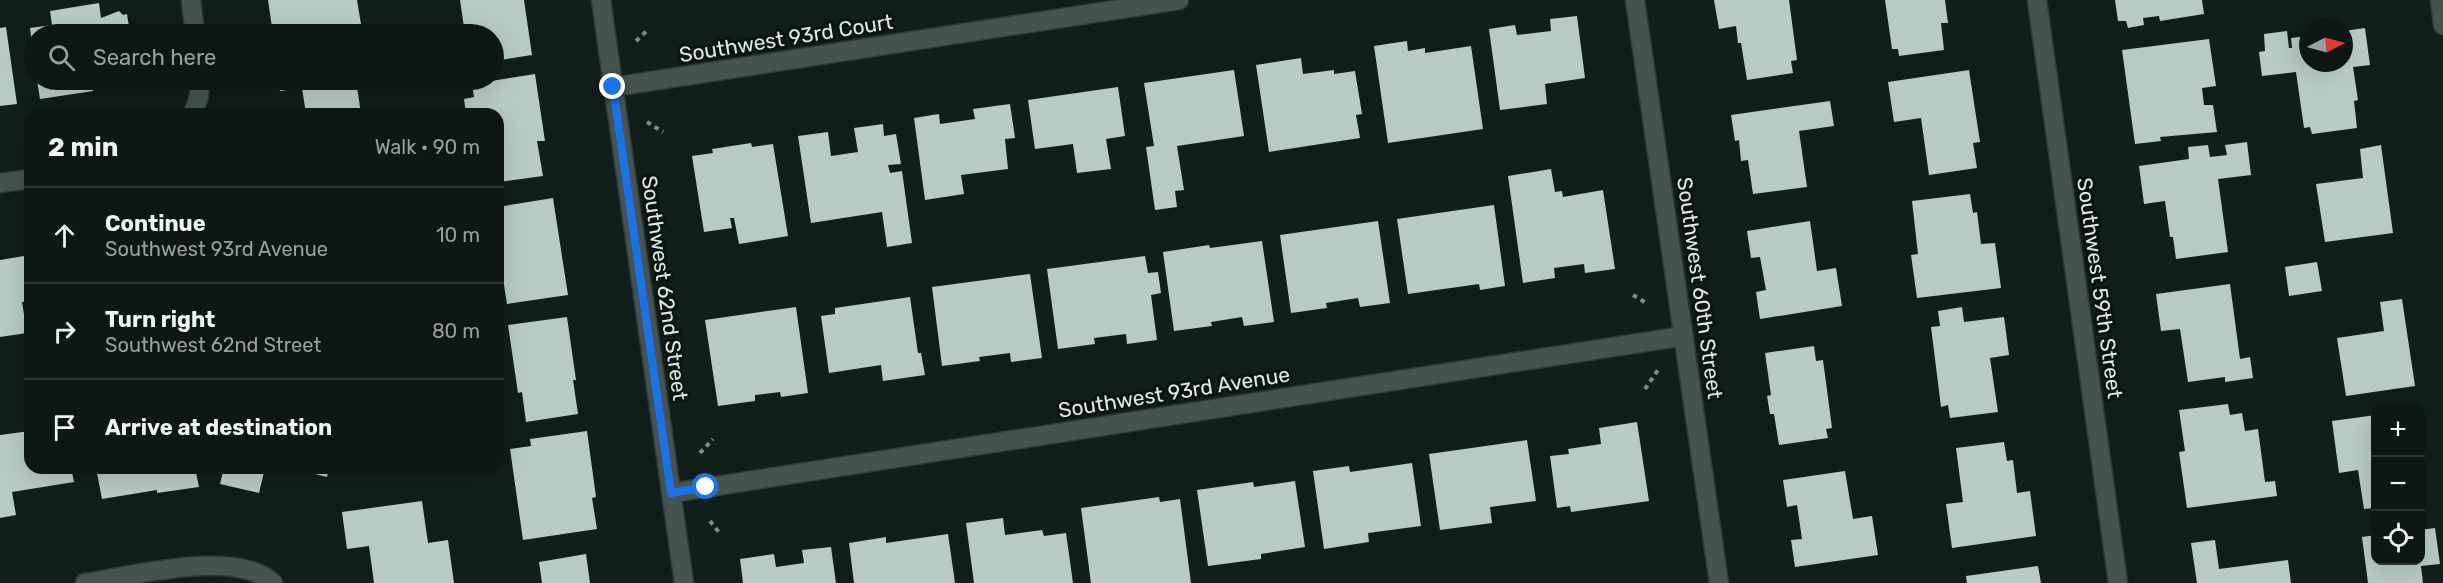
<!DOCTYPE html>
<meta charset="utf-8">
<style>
body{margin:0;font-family:Rubik,sans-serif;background:#16201d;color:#f1f3f6}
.controls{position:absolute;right:18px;bottom:18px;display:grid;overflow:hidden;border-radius:12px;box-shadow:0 6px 24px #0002}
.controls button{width:54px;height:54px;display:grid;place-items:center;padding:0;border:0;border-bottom:2px solid #2d3634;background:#0d1714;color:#f1f3f6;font:30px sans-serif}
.compass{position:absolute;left:2299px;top:18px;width:54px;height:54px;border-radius:50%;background:#0d1714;box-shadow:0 6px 24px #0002;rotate:84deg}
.stop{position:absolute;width:18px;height:18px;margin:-14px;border:4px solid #1a73e8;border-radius:50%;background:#fff}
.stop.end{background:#1a73e8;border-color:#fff;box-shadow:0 2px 6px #0008}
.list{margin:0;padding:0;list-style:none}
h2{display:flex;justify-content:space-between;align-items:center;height:78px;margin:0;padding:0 24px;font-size:26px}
h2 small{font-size:20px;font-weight:400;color:#9a9fa0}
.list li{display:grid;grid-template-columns:39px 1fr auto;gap:18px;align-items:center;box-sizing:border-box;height:96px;padding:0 24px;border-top:2px solid #2d3634}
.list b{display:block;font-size:22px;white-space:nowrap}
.list p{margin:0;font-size:20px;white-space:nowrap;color:#9a9fa0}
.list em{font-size:20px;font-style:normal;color:#9a9fa0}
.icon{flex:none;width:33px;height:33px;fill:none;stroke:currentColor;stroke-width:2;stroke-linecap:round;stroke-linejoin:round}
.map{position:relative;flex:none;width:2443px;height:583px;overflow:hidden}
.search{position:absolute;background:#0d1714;box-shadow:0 6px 24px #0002;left:24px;top:24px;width:480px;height:66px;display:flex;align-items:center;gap:15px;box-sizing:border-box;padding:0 21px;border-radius:33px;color:#9a9fa0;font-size:22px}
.panel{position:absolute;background:#0d1714;box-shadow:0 6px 24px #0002;left:24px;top:108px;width:480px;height:366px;border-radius:18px}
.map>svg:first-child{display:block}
.building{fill:#b8cac4}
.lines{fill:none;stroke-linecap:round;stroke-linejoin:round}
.street-casing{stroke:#323a37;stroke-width:21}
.path{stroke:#808b88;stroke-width:4;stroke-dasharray:4.5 4.5;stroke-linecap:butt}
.street{stroke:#455450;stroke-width:18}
.route{stroke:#1a73e8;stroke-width:8}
.labels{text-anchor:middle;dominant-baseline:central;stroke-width:6;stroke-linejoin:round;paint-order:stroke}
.street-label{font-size:21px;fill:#e0e9e6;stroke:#081612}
</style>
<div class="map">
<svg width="2443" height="583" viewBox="0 0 2443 583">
<rect width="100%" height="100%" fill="#111f1b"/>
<path class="building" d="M268,0H357L361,24L273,34Z
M460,0H524L532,55L494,61V34H465Z
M1714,0H1789L1797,60L1791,61L1793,73L1747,80L1741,43H1738L1736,26L1719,29Z
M1885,0H1945L1948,23H1941L1944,50L1899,56L1898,49H1892Z
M2115,0H2202L2204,14L2160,21L2159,16L2143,18L2144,25L2128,28L2126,21H2118Z
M99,3L101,18L119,11L123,15L127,14L130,34H34L33,51L30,28L52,25L50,11Z
M1577,16L1585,78L1545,84L1547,104L1500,110L1489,29L1515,25L1517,35L1551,31L1550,19Z
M6,27L17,104L0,106V28Z
M2365,28L2370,65L2353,67L2358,100L2354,101L2357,128L2312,134L2310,127L2304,128L2296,72L2262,76L2259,52L2265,51L2264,34L2287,31L2289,48H2292L2291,38L2308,36V63H2344V31Z
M2209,39L2216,86L2202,88L2204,105H2213L2217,132L2160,137L2161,141L2135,144L2122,50Z
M1407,41L1408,51L1425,48V53L1471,46L1483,129L1388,143L1374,46Z
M1301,58L1303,74L1334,70V74L1355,71L1362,114L1356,115L1360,138L1269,152L1256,65Z
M1234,70L1244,136L1177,146L1184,190L1175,191L1177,207L1155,210L1146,147L1154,146L1144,83Z
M1969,70L1980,142L1973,143L1977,168L1929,175L1921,118L1894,122L1888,82Z
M535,74L545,141H537L543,176L498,182V114H466L464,99L474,97L472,84Z
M37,80H95L96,86H92L93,91L40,99Z
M278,80H356L361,114H306L302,88L280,91Z
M1118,87L1125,136L1106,139L1111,169L1077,173L1073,144L1035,149L1028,100Z
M1830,101L1834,126L1799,131L1807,187L1753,194L1748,160L1741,161L1739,140L1735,141L1731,115Z
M1010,104L1015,138L1005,139L1008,169L961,175L964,194L925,200L914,118L939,114L940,124L975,119L973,109Z
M883,124L884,136L896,134L901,164L888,165L890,173L902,171L912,243L887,247L882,212L811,223L798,136L828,132L831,156L858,152L854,128Z
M2247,142L2251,175L2218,179L2228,252L2176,259L2173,237H2170L2165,201L2144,204L2139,166L2189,159L2188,147L2208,145L2210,157L2227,155L2225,145Z
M751,143L752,147L773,144L788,236L739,244L734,218H730L732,228L704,232L692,156L713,153L712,149Z
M2381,145L2393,233L2325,242L2316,184L2363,178L2360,149Z
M1551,169L1555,192L1562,191L1563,197L1603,190L1615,269L1585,273L1584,264L1554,268L1555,278L1523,283L1508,176Z
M1970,194L1973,213L1977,212L1981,244L1995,243L2001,288L1917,298L1911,255L1918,254L1912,201Z
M553,198L568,295L507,304L501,266H498V207Z
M1494,205L1505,286L1480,290L1479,284L1408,294L1397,219Z
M1378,221L1390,303L1360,307L1358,298L1326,303L1327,308L1291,313L1280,235Z
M1810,221L1817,271L1836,268L1842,306L1760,319L1756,292L1766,290L1760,257L1751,258L1747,231Z
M1262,241L1274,322L1244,326L1242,317L1211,322L1212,326L1174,331L1163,252L1209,245L1210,248Z
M30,255V301L22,302L27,333L0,337V260Z
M1145,256L1148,273L1158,272L1161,293L1151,295L1157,340L1127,344L1126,334L1094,338L1095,344L1058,349L1047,269Z
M2317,262L2322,291L2289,296L2285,267Z
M1030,274L1042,358L1011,362L1010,353L979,357L980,361L942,366L932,287Z
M2230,284L2240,359L2250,357L2253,378L2225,382V377L2188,382L2180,329L2161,331L2156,294Z
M910,297L918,353H921L925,375L883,381L881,365L829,373L821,316L835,314V308Z
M2402,299L2415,386L2346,396L2337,338L2384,331L2380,302Z
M796,307L808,393L781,397L780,392L755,395V401L718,406L705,320Z
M1962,307L1964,322L2004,317L2009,355L1990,358L1998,412L1950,418L1948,405L1941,407L1931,327L1940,326L1938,311Z
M567,317L576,380H573L578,414L526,422L522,392L518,393L508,325Z
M1814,346L1816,361L1823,360L1832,428L1826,429L1828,438L1779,445L1774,414H1770L1767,396L1771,395L1765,353Z
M2228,404L2230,415L2242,413L2245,431L2258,429L2265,482L2275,481L2277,496L2187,508L2179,452L2185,451L2179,410Z
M2376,415V508L2364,509L2358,470L2339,473L2332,421Z
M1637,422L1649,501L1571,512L1570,506L1557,508L1550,456L1569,454L1568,449L1601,444L1599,428Z
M30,431V468H71L74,482L12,492L16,515L0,518V435Z
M587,431L596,497L592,498L597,529L523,540L510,449L531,446L530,439Z
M1527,440L1536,501L1490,507L1492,523L1440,530L1429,454Z
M2004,442L2007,461L2013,460L2017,493L2030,491L2036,536L1952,548L1946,504L1963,502L1956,448Z
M1412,463L1421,526L1368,533L1369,542L1324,549L1313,471L1349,466L1350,472Z
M96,468H195L199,487L157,493V490L102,499Z
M224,468H265L259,493L220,484Z
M291,468H329L327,477Z
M1845,471L1853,519L1872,516L1878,555L1795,567L1791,540L1802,539L1797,505L1787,507L1783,480Z
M1295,481L1305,547L1261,554V559L1208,566L1197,490L1253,482L1254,487Z
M1159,497L1160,502L1180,499L1191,583H1091L1081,508Z
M422,501L428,543L448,540L454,583H374L369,546L347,549L342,512Z
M1003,518L1005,535L1042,530L1044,536L1066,533L1073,583H974L966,523Z
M2435,528L2440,564L2421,566L2423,583H2368L2362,537L2376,535V560H2420V530Z
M948,534L955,583H854L849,543L886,537V543Z
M2215,540L2219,569L2288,560L2291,583H2197L2191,543Z
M831,547L836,583H743L740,559L774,554L776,567L804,563L802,550Z
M586,554L590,583H542L539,562Z
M2038,566L2041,583H1967L1966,576Z"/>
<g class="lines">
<defs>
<path id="street" d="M191,0L195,34
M601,0L684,583
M1635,0L1719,583
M2037,0L2118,583
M2440,0L2443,25
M613,87L1179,0
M193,114L199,96L200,80
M0,183L30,179
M671,493L1684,336
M85,583C132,576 236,548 273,583"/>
</defs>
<use href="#street" class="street-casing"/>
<path class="path" d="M636,41L649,29
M647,122L663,132
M1633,295L1648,304
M1645,389L1658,370
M700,453L713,439
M710,521L721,535"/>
<use href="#street" class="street"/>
</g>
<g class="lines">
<path class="route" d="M613,87L671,493L706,487"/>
</g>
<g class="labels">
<g class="street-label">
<text transform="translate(786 38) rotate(-9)">Southwest 93rd Court</text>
<text transform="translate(665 288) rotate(82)">Southwest 62nd Street</text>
<text transform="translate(1700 288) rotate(82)">Southwest 60th Street</text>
<text transform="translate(2100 288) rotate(82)">Southwest 59th Street</text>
<text transform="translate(1174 392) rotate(-9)">Southwest 93rd Avenue</text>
</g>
</g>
</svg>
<div class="controls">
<button>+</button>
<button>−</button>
<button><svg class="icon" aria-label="locate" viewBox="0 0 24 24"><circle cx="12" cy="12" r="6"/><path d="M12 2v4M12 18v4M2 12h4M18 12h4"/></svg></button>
</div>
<svg class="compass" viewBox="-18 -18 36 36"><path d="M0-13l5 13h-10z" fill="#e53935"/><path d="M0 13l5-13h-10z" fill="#9a9fa0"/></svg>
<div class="stop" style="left:706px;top:487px"></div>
<div class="stop end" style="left:613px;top:87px"></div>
<div class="search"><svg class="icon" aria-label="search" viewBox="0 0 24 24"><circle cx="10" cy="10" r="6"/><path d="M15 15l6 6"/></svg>Search here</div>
<section class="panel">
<h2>2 min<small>Walk · 90 m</small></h2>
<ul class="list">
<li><svg class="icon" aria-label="ahead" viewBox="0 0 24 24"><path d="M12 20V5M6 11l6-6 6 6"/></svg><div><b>Continue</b><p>Southwest 93rd Avenue</p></div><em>10 m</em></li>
<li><svg class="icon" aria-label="right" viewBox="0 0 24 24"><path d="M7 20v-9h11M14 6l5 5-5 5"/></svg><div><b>Turn right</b><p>Southwest 62nd Street</p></div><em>80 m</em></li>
<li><svg class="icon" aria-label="arrive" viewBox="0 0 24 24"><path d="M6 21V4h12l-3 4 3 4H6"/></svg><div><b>Arrive at destination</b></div></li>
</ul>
</section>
</div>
